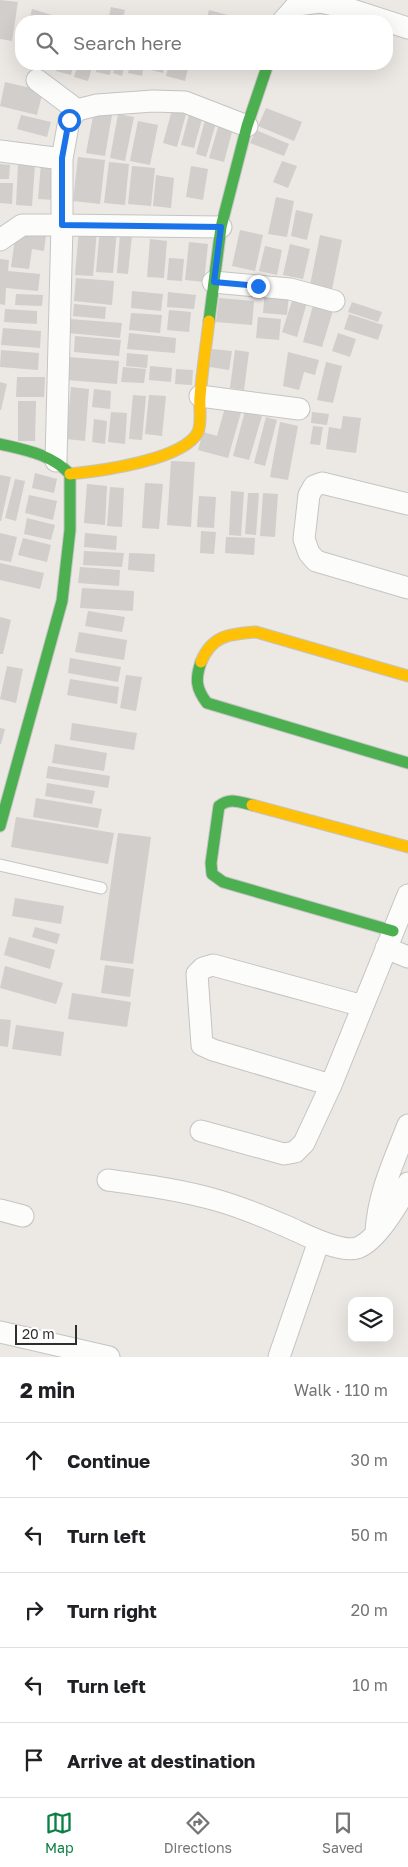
<!DOCTYPE html>
<meta charset="utf-8">
<style>
body{margin:0;font-family:"Golos Text",sans-serif;background:#f6f6f6;color:#202124}
.controls{position:absolute;right:15px;bottom:15px;display:grid;overflow:hidden;border-radius:10px;box-shadow:0 5px 20px #0002}
.controls button{width:45px;height:45px;display:grid;place-items:center;padding:0;border:0;border-bottom:1px solid #e0e0e0;background:#fff;color:#202124;font:25px sans-serif}
.scale{position:absolute;left:15px;bottom:12px;width:62px;box-sizing:border-box;padding-left:5px;border:2px solid #2e2e2e;border-top:0;font-size:14px;line-height:18px;white-space:nowrap;color:#2e2e2e;-webkit-text-stroke:4px #fff;paint-order:stroke}
.stop{position:absolute;width:15px;height:15px;margin:-11px;border:4px solid #1a73e8;border-radius:50%;background:#fff}
.stop.end{background:#1a73e8;border-color:#fff;box-shadow:0 1px 5px #0008}
.list{margin:0;padding:0;list-style:none}
h2{display:flex;justify-content:space-between;align-items:center;height:65px;margin:0;padding:0 20px;font-size:21px}
h2 small{font-size:16px;font-weight:400;color:#757577}
.list li{display:grid;grid-template-columns:32px 1fr auto;gap:15px;align-items:center;box-sizing:border-box;height:75px;padding:0 20px;border-top:1px solid #e0e0e0}
.list b{display:block;font-size:19px;white-space:nowrap}
.list em{font-size:16px;font-style:normal;color:#757577}
.icon{flex:none;width:28px;height:28px;fill:none;stroke:currentColor;stroke-width:2;stroke-linecap:round;stroke-linejoin:round}
.map{position:relative;flex:none;width:408px;height:1357px;overflow:hidden}
.search{position:absolute;background:#fff;box-shadow:0 5px 20px #0002;left:15px;right:15px;top:15px;height:55px;display:flex;align-items:center;gap:12px;box-sizing:border-box;padding:0 18px;border-radius:20px;color:#757577;font-size:19px}
.sheet{height:440px;background:#fff}
nav{display:flex;justify-content:space-around;align-items:center;box-sizing:border-box;height:70px;border-top:1px solid #e0e0e0;background:#fff;font-size:14px;color:#757577}
nav a{display:grid;justify-items:center;gap:2px}
nav .on{color:#0b8043}
.map>svg:first-child{display:block}
.building{fill:#d1cecb}
.lines{fill:none;stroke-linecap:round;stroke-linejoin:round}
.lane-casing{stroke:#c5c4c5;stroke-width:13}
.street-casing{stroke:#c5c4c5;stroke-width:23}
.fast-casing{stroke:#c5c4c5;stroke-width:13}
.slow-casing{stroke:#c5c4c5;stroke-width:13}
.lane{stroke:#fcfcfb;stroke-width:11}
.street{stroke:#fcfcfb;stroke-width:21}
.fast{stroke:#4caf50;stroke-width:11}
.slow{stroke:#ffc107;stroke-width:11}
.route{stroke:#1a73e8;stroke-width:6}
</style>
<div class="map">
<svg width="408" height="1357" viewBox="0 0 408 1357">
<rect width="100%" height="100%" fill="#ece8e4"/>
<path class="building" d="M0,0L18,2L12,41L0,39Z
M111,7L125,10L122,21H108Z
M32,9L52,15L50,21H29Z
M209,10L250,21H206Z
M58,64H74L71,75L56,71Z
M78,64H93L88,81L74,77Z
M98,64H112L110,75L96,72Z
M115,64H125L122,76L113,73Z
M130,64H144L142,76L128,73Z
M152,64H165L163,73L151,70Z
M169,64H189L185,81L166,76Z
M5,82L43,91L37,115L0,106Z
M266,108L302,122L294,141L258,126Z
M172,110L186,114L177,147L163,143Z
M94,111L112,115L105,156L86,153Z
M118,114L134,117L125,161L110,158Z
M21,115L51,122L47,137L17,129Z
M189,115L202,119L194,148L181,145Z
M205,120L216,123L206,157L196,154Z
M138,121L158,125L150,165L130,161Z
M219,124L233,128L224,162L209,158Z
M256,130L289,144L284,156L250,143Z
M78,157L105,160L100,204L73,201Z
M282,161L297,166L288,188L273,182Z
M109,162L129,164L125,205L104,203Z
M0,164L10,165L9,179H0Z
M18,164L35,165L32,206L16,205Z
M41,164L56,165L54,200L38,199Z
M132,166L155,168L151,206L128,204Z
M191,166L208,169L203,200L186,197Z
M156,175L174,178L171,208L153,206Z
M0,183H13L12,204L0,203Z
M276,197L294,201L287,237L268,234Z
M296,210L313,214L307,240L291,236Z
M100,228L117,230L113,273L96,272Z
M79,229L97,231L93,276L75,275Z
M240,230L263,235L255,271L232,266Z
M16,232L46,235L44,251L32,249L29,269L11,267Z
M120,234L132,235L128,274L117,273Z
M320,235L342,240L332,289L310,285Z
M150,239L167,241L164,278L147,277Z
M189,242L208,244L204,282L185,280Z
M290,244L310,249L303,279L283,275Z
M265,246L282,250L277,275L259,271Z
M169,258L184,259L182,281L167,280Z
M0,259L9,260L8,271L40,274L38,291L6,288L5,305L0,304Z
M76,278L114,281L112,305L74,301Z
M265,290L289,293L287,315L263,313Z
M132,291L163,294L161,311L131,308Z
M168,292L196,295L194,309L167,307Z
M16,294L43,295L42,306L15,305Z
M294,295L308,299L297,337L282,332Z
M219,298L254,301L252,325L216,322Z
M315,298L335,304L322,347L303,342Z
M352,302L382,312L378,322L348,312Z
M74,304L106,307L105,319L73,316Z
M5,309L37,311V324L4,322Z
M169,310L191,312L189,332L167,330Z
M131,313L162,315L160,333L129,330Z
M349,314L383,325L378,340L344,329Z
M258,317L281,319L279,340L256,338Z
M70,319L122,323L120,338L69,333Z
M3,328L41,331L40,348L1,345Z
M129,333L176,338L175,353L127,349Z
M338,333L356,339L350,357L332,351Z
M75,336L121,340L119,356L74,352Z
M212,349L232,351L229,370L210,367Z
M1,350L39,353L38,370L0,367Z
M235,350L249,352L244,390L230,388Z
M288,352L319,360L315,375L304,372L299,390L283,386Z
M127,353L148,355L147,368L126,366Z
M68,357L119,361L117,384L66,380Z
M326,362L342,366L333,403L317,400Z
M150,366L172,368L171,382L149,380Z
M123,367L146,369L144,383L121,382Z
M176,369L193,370L192,385L175,384Z
M17,377H45L44,397H16Z
M0,382L7,384L1,410H0Z
M71,387L89,389L85,441L66,439Z
M94,389L111,391L110,409L92,407Z
M133,395L146,396L142,440L129,439Z
M149,395L166,396L162,436L145,434Z
M18,401H36L35,441H18Z
M226,404L242,409L228,458L198,450L203,432L217,436Z
M245,411L262,416L249,460L233,456Z
M111,412L127,413L125,444L108,442Z
M312,412L329,414L327,425L311,423Z
M343,416L361,418L356,453L326,449L329,427L341,429Z
M266,417L277,420L265,466L254,463Z
M94,419L107,421L105,444L92,442Z
M280,422L298,426L288,480L270,477Z
M313,426L323,427L320,445L310,444Z
M171,461L195,462L191,527L167,525Z
M35,473L57,479L54,493L32,488Z
M0,475L11,477L1,521H0Z
M15,479L25,481L16,521L5,518Z
M145,483L163,484L159,529L142,528Z
M87,484L107,486L105,525L84,523Z
M110,487L124,488L122,527L107,526Z
M231,491L244,492L241,536L229,535Z
M248,493H259L256,535L245,534Z
M263,493L278,494L275,537L260,536Z
M29,495L57,501L53,520L25,513Z
M199,496L216,497L214,528L197,527Z
M27,518L55,525L51,540L24,534Z
M201,531L216,532L214,554L200,553Z
M0,533L17,537L11,562L0,560Z
M85,533L117,536L116,550L84,547Z
M226,537L255,538L254,555L225,553Z
M23,538L51,545L47,562L18,555Z
M84,551L124,553L122,567L83,565Z
M129,553L155,554L154,572L128,570Z
M0,563L44,573L40,589L0,580Z
M80,567L120,570L119,586L78,583Z
M82,588L134,591L133,611L80,608Z
M88,611L125,617L122,632L85,626Z
M0,617L11,620L3,654H0Z
M79,632L127,640L124,660L75,652Z
M70,658L121,667L118,682L68,673Z
M7,666L23,669L16,703L0,699Z
M126,675L142,677L136,711L120,708Z
M70,679L119,687L117,704L67,695Z
M72,723L137,733L134,750L70,740Z
M0,728L5,729L1,744H0Z
M55,744L107,753L104,771L52,763Z
M48,766L110,776L108,788L46,778Z
M47,783L95,791L92,804L45,796Z
M36,798L102,809L98,828L33,817Z
M16,817L114,833L108,864L11,847Z
M118,833L151,837L133,964L100,960Z
M15,898L64,906L61,924L12,916Z
M35,927L60,934L57,944L32,937Z
M9,937L55,950L50,969L4,955Z
M105,965L134,969L130,997L101,993Z
M5,966L63,983L56,1004L0,988Z
M72,993L131,1002L127,1027L68,1019Z
M0,1019L11,1020L8,1047L0,1046Z
M16,1025L64,1032L61,1056L12,1049Z"/>
<g class="lines">
<defs>
<path id="lane" d="M0,865L101,888"/>
<path id="street" d="M283,21L297,5L320,2L343,7L408,28
M37,80L77,110
M0,151L62,159
M0,240L22,225H62V159L69,120L77,110L97,105L153,101L185,102L247,126
M213,282L290,289L334,301
M200,396L299,409
M56,461L62,225L221,227
M408,504L322,483L314,486L309,495L304,539L309,553L316,561L408,588
M386,948L408,957
M331,1085L213,1050L202,1045L197,974L203,968L213,965L363,1006
M201,1131L284,1154L295,1152L304,1143L331,1085L408,895
M108,1180C144,1185 181,1190 216,1200C241,1207 265,1217 288,1227C304,1234 339,1253 357,1248C377,1241 400,1202 408,1183
M0,1210L23,1216
M376,1232C378,1194 394,1161 408,1125
M0,1332L109,1357
M279,1357L319,1241"/>
<path id="fast" d="M209,321L221,227L247,126L268,64
M0,444C25,450 51,454 70,474V530L62,601L0,826
M201,662C195,679 196,689 207,703L408,763
M252,805C239,802 230,797 219,806L211,863L212,874L223,882L393,931"/>
<path id="slow" d="M70,474C100,471 184,460 198,432C202,422 199,408 200,397C202,372 206,346 209,321
M201,662C212,635 230,634 256,632L408,676
M252,805L408,847"/>
</defs>
<use href="#lane" class="lane-casing"/>
<use href="#street" class="street-casing"/>
<use href="#fast" class="fast-casing"/>
<use href="#slow" class="slow-casing"/>
<use href="#lane" class="lane"/>
<use href="#street" class="street"/>
<use href="#fast" class="fast"/>
<use href="#slow" class="slow"/>
</g>
<g class="lines">
<path class="route" d="M69,120L62,158V225L221,227L214,282L258,286"/>
</g>
</svg>
<div class="controls">
<button><svg class="icon" aria-label="layers" viewBox="0 0 24 24"><path d="M12 4l9 5-9 5-9-5zM3 14l9 5 9-5"/></svg></button>
</div>
<div class="scale">20 m</div>
<div class="stop" style="left:69px;top:120px"></div>
<div class="stop end" style="left:258px;top:286px"></div>
<div class="search"><svg class="icon" aria-label="search" viewBox="0 0 24 24"><circle cx="10" cy="10" r="6"/><path d="M15 15l6 6"/></svg>Search here</div>
</div>
<section class="sheet">
<h2>2 min<small>Walk · 110 m</small></h2>
<ul class="list">
<li><svg class="icon" aria-label="ahead" viewBox="0 0 24 24"><path d="M12 20V5M6 11l6-6 6 6"/></svg><div><b>Continue</b></div><em>30 m</em></li>
<li><svg class="icon" aria-label="left" viewBox="0 0 24 24"><path d="M17 20v-9H6M10 6l-5 5 5 5"/></svg><div><b>Turn left</b></div><em>50 m</em></li>
<li><svg class="icon" aria-label="right" viewBox="0 0 24 24"><path d="M7 20v-9h11M14 6l5 5-5 5"/></svg><div><b>Turn right</b></div><em>20 m</em></li>
<li><svg class="icon" aria-label="left" viewBox="0 0 24 24"><path d="M17 20v-9H6M10 6l-5 5 5 5"/></svg><div><b>Turn left</b></div><em>10 m</em></li>
<li><svg class="icon" aria-label="arrive" viewBox="0 0 24 24"><path d="M6 21V4h12l-3 4 3 4H6"/></svg><div><b>Arrive at destination</b></div></li>
</ul>
</section>
<nav>
<a class="on"><svg class="icon" aria-label="map" viewBox="0 0 24 24"><path d="M3 6l6-2 6 2 6-2v14l-6 2-6-2-6 2zM9 4v14M15 6v14"/></svg>Map</a>
<a><svg class="icon" aria-label="directions" viewBox="0 0 24 24"><path d="M12 3l9 9-9 9-9-9zM9 14v-3h6M13 9l2 2-2 2"/></svg>Directions</a>
<a><svg class="icon" aria-label="saved" viewBox="0 0 24 24"><path d="M7 4h10v16l-5-4-5 4z"/></svg>Saved</a>
</nav>
